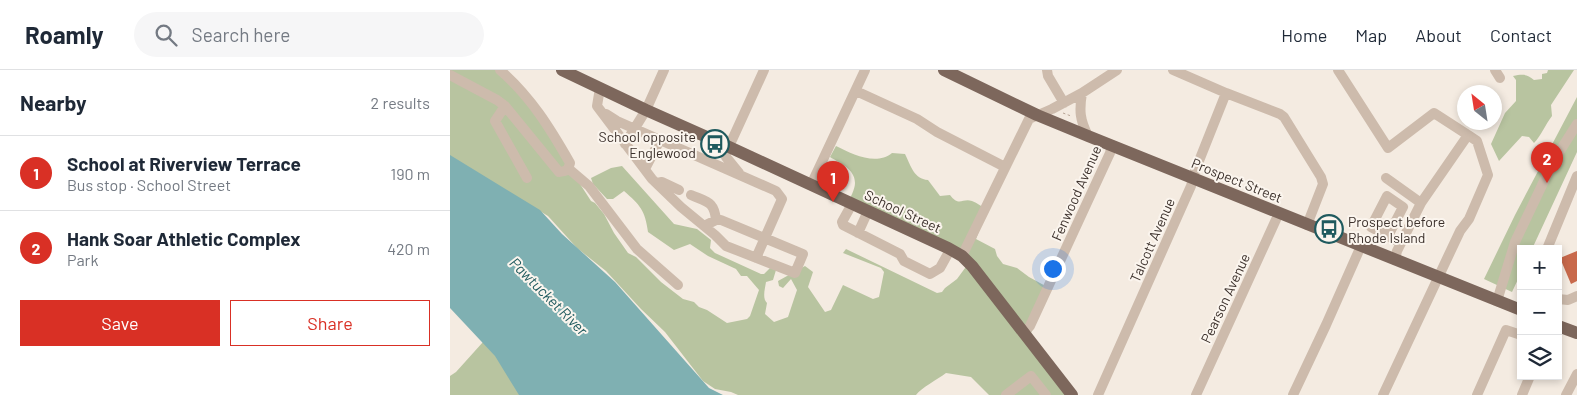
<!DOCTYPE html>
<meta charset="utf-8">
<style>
body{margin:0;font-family:Barlow,sans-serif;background:#f6f6f7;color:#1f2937}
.controls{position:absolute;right:15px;bottom:15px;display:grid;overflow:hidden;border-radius:0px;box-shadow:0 2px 8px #0003}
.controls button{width:45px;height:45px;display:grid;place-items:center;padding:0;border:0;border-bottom:1px solid #e0e1e3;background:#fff;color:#1f2937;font:25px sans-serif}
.compass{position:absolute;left:1007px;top:15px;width:45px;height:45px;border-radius:50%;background:#fff;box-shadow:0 2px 8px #0003;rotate:330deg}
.you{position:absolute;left:602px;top:198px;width:18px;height:18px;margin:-12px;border:4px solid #fff;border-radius:50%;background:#1a73e8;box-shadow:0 0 0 8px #1a73e833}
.badge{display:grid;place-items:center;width:32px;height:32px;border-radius:50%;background:#d93025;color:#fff;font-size:16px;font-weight:700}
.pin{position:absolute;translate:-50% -41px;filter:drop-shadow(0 1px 2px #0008)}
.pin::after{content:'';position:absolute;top:26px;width:18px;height:15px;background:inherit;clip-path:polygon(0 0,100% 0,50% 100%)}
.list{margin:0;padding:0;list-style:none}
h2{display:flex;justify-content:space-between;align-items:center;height:65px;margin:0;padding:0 20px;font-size:21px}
h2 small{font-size:16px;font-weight:400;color:#747a83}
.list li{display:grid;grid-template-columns:32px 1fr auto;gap:15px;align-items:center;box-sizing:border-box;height:75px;padding:0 20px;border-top:1px solid #e0e1e3}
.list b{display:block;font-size:19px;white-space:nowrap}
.list p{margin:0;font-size:16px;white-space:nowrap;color:#747a83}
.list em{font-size:16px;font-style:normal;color:#747a83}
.actions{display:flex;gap:10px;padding:15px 20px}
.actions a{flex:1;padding:11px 0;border:1px solid #d93025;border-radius:0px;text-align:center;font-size:18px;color:#d93025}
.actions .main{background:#d93025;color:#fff}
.icon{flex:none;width:28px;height:28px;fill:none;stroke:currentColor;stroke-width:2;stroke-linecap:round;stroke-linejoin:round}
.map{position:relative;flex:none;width:1127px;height:325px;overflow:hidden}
header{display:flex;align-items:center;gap:30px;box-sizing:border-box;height:70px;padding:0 25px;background:#fff;border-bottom:1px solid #e0e1e3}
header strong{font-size:24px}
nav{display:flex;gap:28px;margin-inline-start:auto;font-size:18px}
.search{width:350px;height:45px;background:#f6f6f7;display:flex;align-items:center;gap:12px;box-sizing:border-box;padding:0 18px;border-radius:28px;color:#747a83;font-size:19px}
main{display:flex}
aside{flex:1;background:#fff}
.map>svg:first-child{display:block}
.green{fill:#b8c4a0}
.water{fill:#7fb0b2}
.building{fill:#c8694b}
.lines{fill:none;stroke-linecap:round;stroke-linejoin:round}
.path{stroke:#b9a596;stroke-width:1;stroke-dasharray:2.5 2.5;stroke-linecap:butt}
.minor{stroke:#cdbbac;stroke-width:10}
.major{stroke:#7d675c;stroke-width:12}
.labels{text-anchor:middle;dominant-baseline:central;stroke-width:4;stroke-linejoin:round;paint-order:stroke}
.poi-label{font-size:14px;fill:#3b302b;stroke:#fbf5ee;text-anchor:end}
.street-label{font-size:14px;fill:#3b302b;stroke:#fbf5ee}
.water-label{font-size:15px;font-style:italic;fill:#1f5a5e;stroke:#fbf5ee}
</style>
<header>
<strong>Roamly</strong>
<div class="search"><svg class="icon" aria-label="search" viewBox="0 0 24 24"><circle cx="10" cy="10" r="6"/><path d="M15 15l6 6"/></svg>Search here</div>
<nav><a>Home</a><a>Map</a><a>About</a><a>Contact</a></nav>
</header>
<main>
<aside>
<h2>Nearby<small>2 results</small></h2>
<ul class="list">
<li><span class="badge">1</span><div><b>School at Riverview Terrace</b><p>Bus stop · School Street</p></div><em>190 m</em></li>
<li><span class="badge">2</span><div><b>Hank Soar Athletic Complex</b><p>Park</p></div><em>420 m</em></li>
</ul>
<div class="actions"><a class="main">Save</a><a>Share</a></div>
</aside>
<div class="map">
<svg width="1127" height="325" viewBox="0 0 1127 325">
<rect width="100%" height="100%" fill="#f4ebe1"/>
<path class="green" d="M0,0H49L85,38L121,100L141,131L145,133L154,144L164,163L178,183L186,187L211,212L233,229L244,232L249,237L257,240L277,253L297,249L300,246L309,220L297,206H291L286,199L258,186L240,174L224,180L198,162C195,140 190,135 174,121L163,129H157L143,114L141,108L161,98L172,96L224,154L247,159L261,170L260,178L265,183L311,204H314L320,198L326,200L323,210L316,212C315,219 312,228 317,233L315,244L324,252L338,247L347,220L341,209L333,218L329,216L328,211L355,196L363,202L358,217L375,242L381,240L393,215L423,229L429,227L434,202L431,198L393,183L396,179L487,223L492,222L495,218L507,209L518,194L398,133C400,128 405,119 405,113C405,99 390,93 380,87L386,76C402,84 426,96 442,83L455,84C461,96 464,109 478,110L490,126L500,125C509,137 512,128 522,131C527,133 533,137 537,140L526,169L545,179L547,186L553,194L567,198L579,207L601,219L581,263L622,325H539L521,307L496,303C488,309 471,318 466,325H288L281,322L265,319L253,311L215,262L191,239L156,201L127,178L98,146L0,86Z
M1098,0H1124L1101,35L1102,46C1095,55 1091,66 1084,73L1079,67L1072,66L1049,91L1041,74L1055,43L1066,31V10L1063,6C1073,4 1077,4 1084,10L1092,9V4L1097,3Z
M1127,27V82L1082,179H1071V203L1062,222L1034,209L1065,145Z
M33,272L43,281L73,325H0V306L6,302Z"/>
<path class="water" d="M0,85L90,140L112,164L165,212L259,318L273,325H69L45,286L0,238Z"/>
<path class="building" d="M1127,181V211L1121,214L1110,188Z"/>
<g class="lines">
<path class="path" d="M613,43L621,46"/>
<path class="minor" d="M597,0L598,6L614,33
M723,0L776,23L830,44L834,47L871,107L873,114L857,155
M888,0L938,78L984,43L1018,65L971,133
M1045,0L1050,8
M0,5L47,30L55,36L109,102C116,101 118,101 120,93C100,58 81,27 50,0
M150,18L147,36L202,109L231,137L265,165L276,176L345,203L353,184L271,150H266L254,156
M406,21L467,49L487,62L555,97
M632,23C629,41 630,50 638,66
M55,36L45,51L77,108
M156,44L167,51L326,121L332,129L306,188
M175,74L196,40L214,0
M119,99L139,116L187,179L228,215
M195,99L210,70
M289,103L276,87L277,76L282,70L314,0
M936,108L971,133L947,181L945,190
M207,113L212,112L229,120
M361,115L415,0
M241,125C257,132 264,131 266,150
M402,134L392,152L393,155L450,184L454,191L480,204L490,198L500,180
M408,163L418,141
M938,166L953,137L937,126L921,157L951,173
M1097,179L1127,106
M512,186L579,49L602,39L632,23L667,0
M1108,229L1118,230L1127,226
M1047,231L1065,172L1103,92L1127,54
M574,262L580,256L660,83L662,75
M556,325L581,306L596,325
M648,325L741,116L745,101L776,23
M746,325L829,143
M843,325L876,255L911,176
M933,325L1010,161L1019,149L1038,105L1027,71L1018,65
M1027,325L1056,260L1071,265
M1072,325L1080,306
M1116,325L1127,304"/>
<path class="major" d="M112,0L196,40L277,76L498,178L512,186L522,196L622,325
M494,0L587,45L638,66L1071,240
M1108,256L1127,263"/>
</g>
<defs>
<symbol id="bus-ring" viewBox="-11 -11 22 22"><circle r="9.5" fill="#fbf5ee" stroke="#1f5a5e" stroke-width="1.5"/><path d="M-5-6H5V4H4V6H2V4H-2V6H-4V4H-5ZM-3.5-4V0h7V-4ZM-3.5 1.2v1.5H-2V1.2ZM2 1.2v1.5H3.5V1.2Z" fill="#1f5a5e"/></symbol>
</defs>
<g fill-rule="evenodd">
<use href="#bus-ring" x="249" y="58" width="32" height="32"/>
<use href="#bus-ring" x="863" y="143" width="32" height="32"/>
</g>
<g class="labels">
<g class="poi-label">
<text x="246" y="66">School opposite<tspan x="246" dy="16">Englewood</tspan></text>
<text x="898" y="151" text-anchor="start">Prospect before<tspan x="898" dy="16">Rhode Island</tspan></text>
</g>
<g class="street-label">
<text transform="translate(787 110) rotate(22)">Prospect Street</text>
<text transform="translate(626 123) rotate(-66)">Fenwood Avenue</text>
<text transform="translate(453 141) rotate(25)">School Street</text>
<text transform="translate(702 170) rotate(-66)">Talcott Avenue</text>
<text transform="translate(775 228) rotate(-65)">Pearson Avenue</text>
</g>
<g class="water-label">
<text transform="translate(99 226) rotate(45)">Pawtucket River</text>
</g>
</g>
</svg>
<div class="controls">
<button>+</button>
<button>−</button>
<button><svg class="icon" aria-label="layers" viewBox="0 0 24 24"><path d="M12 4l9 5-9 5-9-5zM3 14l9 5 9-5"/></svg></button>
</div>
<svg class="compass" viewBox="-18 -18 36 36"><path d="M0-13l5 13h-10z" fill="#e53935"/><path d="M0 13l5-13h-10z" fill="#747a83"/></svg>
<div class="you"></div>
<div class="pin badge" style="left:383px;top:132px">1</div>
<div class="pin badge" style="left:1097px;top:113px">2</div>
</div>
</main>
